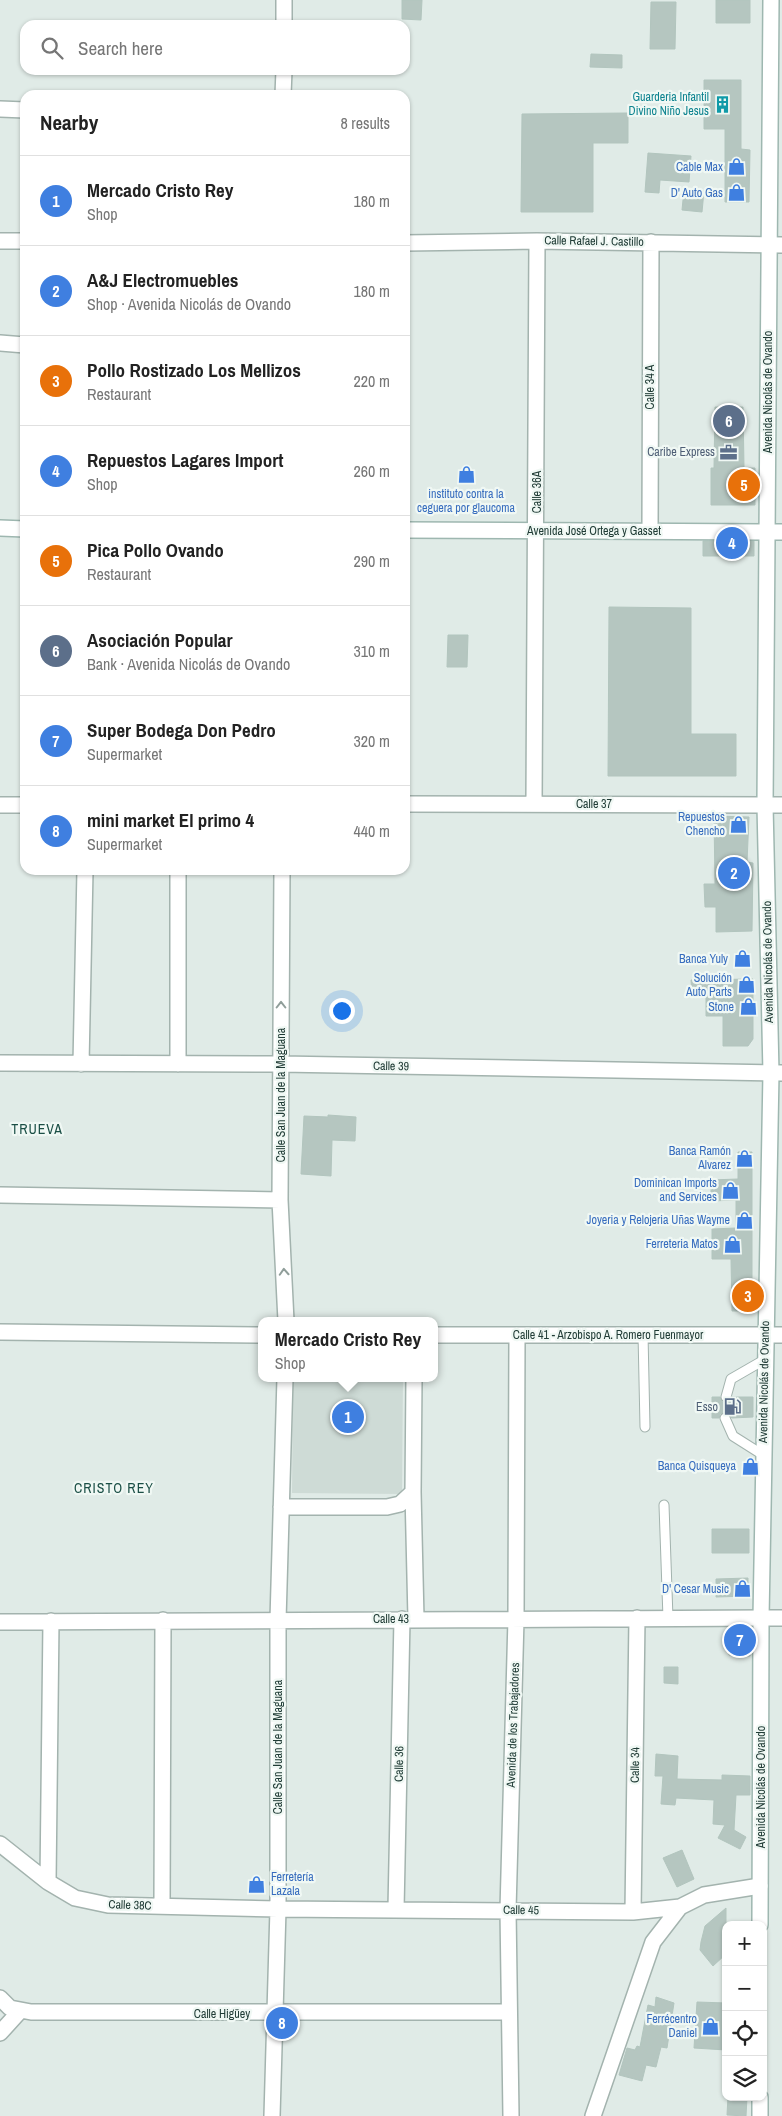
<!DOCTYPE html>
<meta charset="utf-8">
<style>
body{margin:0;font-family:"Archivo Narrow",sans-serif;background:#f2f2f2;color:#222}
.controls{position:absolute;right:15px;bottom:15px;display:grid;overflow:hidden;border-radius:10px;box-shadow:0 1px 4px #0004}
.controls button{width:45px;height:45px;display:grid;place-items:center;padding:0;border:0;border-bottom:1px solid #e0e0e0;background:#fff;color:#222;font:25px sans-serif}
.you{position:absolute;left:341px;top:1010px;width:18px;height:18px;margin:-12px;border:4px solid #fff;border-radius:50%;background:#1a73e8;box-shadow:0 0 0 8px #1a73e833}
.badge{display:grid;place-items:center;width:32px;height:32px;border-radius:50%;background:#1a73e8;color:#fff;font-size:16px;font-weight:700}
.pin{position:absolute;translate:-50% -50%;border:2px solid #fff;box-shadow:0 1px 5px #0006}
.popup{position:absolute;left:258px;top:1317px;width:180px;height:65px;box-sizing:border-box;display:grid;place-content:center;border-radius:10px;background:#fff;filter:drop-shadow(0 1px 4px #0005);font-size:16px;white-space:nowrap;color:#767676}
.popup b{font-size:19px;color:#222}
.popup::after{content:'';position:absolute;left:50%;top:100%;margin-left:-10px;border:10px solid transparent;border-top-color:#fff}
.list{margin:0;padding:0;list-style:none}
h2{display:flex;justify-content:space-between;align-items:center;height:65px;margin:0;padding:0 20px;font-size:21px}
h2 small{font-size:16px;font-weight:400;color:#767676}
.list li{display:grid;grid-template-columns:32px 1fr auto;gap:15px;align-items:center;box-sizing:border-box;height:90px;padding:0 20px;border-top:1px solid #e0e0e0}
.list b{display:block;font-size:19px;white-space:nowrap}
.list p{margin:0;font-size:16px;white-space:nowrap;color:#767676}
.list em{font-size:16px;font-style:normal;color:#767676}
.icon{flex:none;width:28px;height:28px;fill:none;stroke:currentColor;stroke-width:2;stroke-linecap:round;stroke-linejoin:round}
.map{position:relative;flex:none;width:782px;height:2116px;overflow:hidden}
.search{position:absolute;background:#fff;box-shadow:0 1px 4px #0004;left:20px;top:20px;width:390px;height:55px;display:flex;align-items:center;gap:12px;box-sizing:border-box;padding:0 18px;border-radius:15px;color:#767676;font-size:19px}
.panel{position:absolute;background:#fff;box-shadow:0 1px 4px #0004;left:20px;top:90px;width:390px;height:785px;border-radius:15px}
.map>svg:first-child{display:block}
.built{fill:#cedbd6}
.building{fill:#b5c6c0;stroke:#b2c5be}
.lines{fill:none;stroke-linecap:round;stroke-linejoin:round}
.lane-casing{stroke:#a3b3ae;stroke-width:11}
.street-casing{stroke:#a3b3ae;stroke-width:18}
.secondary-casing{stroke:#9eb7b0;stroke-width:18}
.lane{stroke:#fff;stroke-width:9}
.street{stroke:#fff;stroke-width:15}
.secondary{stroke:#fff;stroke-width:15}
.oneway{stroke:#909e9a}
.labels{text-anchor:middle;dominant-baseline:central;stroke-width:4.5;stroke-linejoin:round;paint-order:stroke}
.culture-label{font-size:12px;fill:#0d838f;stroke:#f0f8f4;text-anchor:end}
.shop-label{font-size:12px;fill:#366cbe;stroke:#f0f8f4;text-anchor:end}
.street-label{font-size:12px;fill:#203c36;stroke:#f0f8f4}
.service-label{font-size:12px;fill:#4e5e75;stroke:#f0f8f4;text-anchor:end}
.neighbourhood-label{font-size:14px;letter-spacing:1px;fill:#1b4f46;stroke:#f0f8f4}
</style>
<div class="map">
<svg width="782" height="2116" viewBox="0 0 782 2116">
<rect width="100%" height="100%" fill="#e0ebe7"/>
<path class="built" d="M293,1378H403L402,1494L292,1493Z"/>
<path class="building" d="M402,0H422L421,20L402,19Z
M716,0H750V23H716Z
M651,2H676L675,49H650Z
M591,54L622,55V68L590,67Z
M704,80H741V149L750,150L749,202H725V129H704Z
M628,113V143H593V212H521L522,114Z
M648,153L691,156L689,182L660,180L659,193L645,192Z
M684,190L704,191L702,212L682,210Z
M715,407H743L744,468H755V505H711V468H714Z
M703,541H754V556H703Z
M609,607L691,608V734H736V776H608Z
M448,635H468L467,667H447Z
M714,816L749,817L747,862L753,863L752,931L716,932V907H705L704,884H715Z
M753,979V1039L748,1046H723V1016H706V996H692L691,980Z
M328,1115L356,1117L355,1141L332,1140L331,1176L301,1174L304,1116L328,1117Z
M738,1152H752V1307L749,1311H732L731,1259H712V1229L736,1228V1200L711,1201V1180L738,1179Z
M712,1397H720L722,1402L727,1403L732,1397H753V1417L732,1418L725,1412L720,1414L719,1418H712Z
M712,1529H749V1553H712Z
M748,1578V1596L716,1597V1579Z
M730,1628H751L750,1656L729,1655Z
M664,1667H678V1684L664,1683Z
M656,1754L678,1756L677,1779L722,1780V1775L750,1776V1795H736L734,1830L746,1837L740,1849L718,1838L725,1825L713,1824L714,1800L676,1798L675,1805L661,1804L663,1776H655Z
M682,1850L694,1879L677,1887L663,1858Z
M726,1908V1954L713,1966L700,1950L701,1942L705,1926Z
M656,1997L674,2003L667,2048L661,2047L656,2067L646,2065L642,2081L619,2075L627,2048L635,2050L637,2046L640,2047L648,2005L655,2007Z
M697,2002L726,2003V2050L694,2048Z
M728,2097H747L746,2116L727,2115Z"/>
<g class="lines">
<defs>
<path id="lane" d="M643,1334L645,1427
M726,1397L731,1379L764,1360
M725,1418L733,1436L763,1455
M664,1505L668,1618"/>
<path id="street" d="M284,25V0
M283,95L284,70
M0,109L25,110
M0,241H25
M405,243L537,241L782,245
M0,343L25,345
M650,531L651,242
M405,804L782,805
M534,804L537,241
M0,805H25
M282,870L280,1200L286,1321
M0,1063L281,1064L782,1073
M81,1064L85,870
M178,1064V870
M0,1195L280,1200
M0,1332L262,1335
M434,1335H782
M413,1492L416,1619
M281,1507H387L400,1504L413,1492L414,1378
M0,1622L782,1618
M0,1844L48,1882L75,1898L108,1905L278,1909L633,1912L680,1907L704,1895L760,1886
M48,1882L51,1621
M162,1906L163,1620
M396,1909L402,1619
M633,1912L637,1618
M0,1998L10,2008L31,2012H509
M0,2033L20,2011
M272,2116L278,1909V1620L285,1378
M511,2116L508,1910L516,1619L517,1335
M593,2116L653,1942L680,1907"/>
<path id="secondary" d="M0,528L25,529
M405,530L782,532
M760,1925L761,1618L771,1073L765,805L771,0
M760,2116V2097"/>
</defs>
<use href="#lane" class="lane-casing"/>
<use href="#street" class="street-casing"/>
<use href="#secondary" class="secondary-casing"/>
<use href="#lane" class="lane"/>
<use href="#street" class="street"/>
<use href="#secondary" class="secondary"/>
</g>
<defs><path id="oneway-chevron" d="M-2-3.5L2.5 0L-2 3.5" fill="none" stroke-width="1.6" stroke-linecap="round" stroke-linejoin="round" transform="scale(1.25)"/></defs>
<g class="oneway">
<use href="#oneway-chevron" transform="translate(281 1005) rotate(-90)"/>
<use href="#oneway-chevron" transform="translate(284 1272) rotate(-93)"/>
</g>
<defs>
<symbol id="building-bare" viewBox="-9 -9 18 18"><path d="M-4-6H4V6H1V3H-1V6H-4ZM-2.5-4.3h1.7v1.8h-1.7ZM.8-4.3h1.7v1.8H.8ZM-2.5-1h1.7V.8h-1.7ZM.8-1h1.7V.8H.8Z" fill="#0f9aa8" stroke="#f0f8f4" stroke-width="2.5" paint-order="stroke"/></symbol>
<symbol id="shop-bare" viewBox="-9 -9 18 18"><path d="M-5-2.5h2.3a2.7 3.5 0 0 1 5.4 0H5L5.5 6h-11ZM-1.5-2.5h3a1.5 2.3 0 0 0-3 0Z" fill="#3f7fe0" stroke="#f0f8f4" stroke-width="2.5" paint-order="stroke"/></symbol>
<symbol id="office-bare" viewBox="-9 -9 18 18"><path d="M-6-3h4V-5.5h4V-3h4V5H-6ZM-1-4.5V-3h2v-1.5ZM-6 0V1H6V0Z" fill="#5c6f8a" stroke="#f0f8f4" stroke-width="2.5" paint-order="stroke"/></symbol>
<symbol id="fuel-bare" viewBox="-9 -9 18 18"><path d="M-5.5-6h7V0h2V4h1.3V-2.5L3-4.5l.8-.8L6-3V5H2.5V1h-1V6h-7ZM-4.2-4.7v3.2H.2V-4.7Z" fill="#5c6f8a" stroke="#f0f8f4" stroke-width="2.5" paint-order="stroke"/></symbol>
</defs>
<g fill-rule="evenodd">
<use href="#building-bare" x="710" y="92" width="25" height="25"/>
<use href="#shop-bare" x="724" y="154" width="25" height="25"/>
<use href="#shop-bare" x="724" y="180" width="25" height="25"/>
<use href="#office-bare" x="716" y="440" width="25" height="25"/>
<use href="#shop-bare" x="454" y="462" width="25" height="25"/>
<use href="#shop-bare" x="726" y="812" width="25" height="25"/>
<use href="#shop-bare" x="730" y="946" width="25" height="25"/>
<use href="#shop-bare" x="734" y="972" width="25" height="25"/>
<use href="#shop-bare" x="736" y="994" width="25" height="25"/>
<use href="#shop-bare" x="732" y="1146" width="25" height="25"/>
<use href="#shop-bare" x="718" y="1178" width="25" height="25"/>
<use href="#shop-bare" x="732" y="1208" width="25" height="25"/>
<use href="#shop-bare" x="720" y="1232" width="25" height="25"/>
<use href="#fuel-bare" x="720" y="1394" width="25" height="25"/>
<use href="#shop-bare" x="738" y="1454" width="25" height="25"/>
<use href="#shop-bare" x="730" y="1576" width="25" height="25"/>
<use href="#shop-bare" x="244" y="1872" width="25" height="25"/>
<use href="#shop-bare" x="698" y="2014" width="25" height="25"/>
</g>
<g class="labels">
<g class="culture-label">
<text x="709" y="97">Guarderia Infantil<tspan x="709" dy="14">Divino Niño Jesus</tspan></text>
</g>
<g class="shop-label">
<text x="723" y="167">Cable Max</text>
<text x="723" y="193">D' Auto Gas</text>
<text x="466" y="494" text-anchor="middle">instituto contra la<tspan x="466" dy="14">ceguera por glaucoma</tspan></text>
<text x="725" y="817">Repuestos<tspan x="725" dy="14">Chencho</tspan></text>
<text x="728" y="959">Banca Yuly</text>
<text x="732" y="978">Solución<tspan x="732" dy="14">Auto Parts</tspan></text>
<text x="734" y="1007">Stone</text>
<text x="731" y="1151">Banca Ramón<tspan x="731" dy="14">Alvarez</tspan></text>
<text x="717" y="1183">Dominican Imports<tspan x="717" dy="14">and Services</tspan></text>
<text x="730" y="1220">Joyeria y Relojeria Uñas Wayme</text>
<text x="718" y="1244">Ferreteria Matos</text>
<text x="736" y="1466">Banca Quisqueya</text>
<text x="729" y="1589">D' Cesar Music</text>
<text x="271" y="1877" text-anchor="start">Ferretería<tspan x="271" dy="14">Lazala</tspan></text>
<text x="697" y="2019">Ferrécentro<tspan x="697" dy="14">Daniel</tspan></text>
</g>
<g class="street-label">
<text transform="translate(594 241) rotate(1)">Calle Rafael J. Castillo</text>
<text transform="translate(650 387) rotate(-90)">Calle 34 A</text>
<text transform="translate(768 392) rotate(-90)">Avenida Nicolás de Ovando</text>
<text transform="translate(537 492) rotate(-90)">Calle 36A</text>
<text x="594" y="531">Avenida José Ortega y Gasset</text>
<text x="594" y="804">Calle 37</text>
<text transform="translate(768 962) rotate(-91)">Avenida Nicolás de Ovando</text>
<text transform="translate(391 1066) rotate(1)">Calle 39</text>
<text transform="translate(281 1095) rotate(-90)">Calle San Juan de la Maguana</text>
<text x="608" y="1335">Calle 41 - Arzobispo A. Romero Fuenmayor</text>
<text transform="translate(764 1382) rotate(-89)">Avenida Nicolás de Ovando</text>
<text x="391" y="1619">Calle 43</text>
<text transform="translate(513 1725) rotate(-88)">Avenida de los Trabajadores</text>
<text transform="translate(278 1747) rotate(-90)">Calle San Juan de la Maguana</text>
<text transform="translate(399 1764) rotate(-89)">Calle 36</text>
<text transform="translate(635 1765) rotate(-89)">Calle 34</text>
<text transform="translate(761 1787) rotate(-90)">Avenida Nicolás de Ovando</text>
<text transform="translate(130 1905) rotate(2)">Calle 38C</text>
<text transform="translate(521 1910) rotate(1)">Calle 45</text>
<text x="222" y="2014">Calle Higüey</text>
</g>
<g class="service-label">
<text x="715" y="452">Caribe Express</text>
<text x="718" y="1407">Esso</text>
</g>
<g class="neighbourhood-label">
<text x="37" y="1129">TRUEVA</text>
<text x="114" y="1488">CRISTO REY</text>
</g>
</g>
</svg>
<div class="controls">
<button>+</button>
<button>−</button>
<button><svg class="icon" aria-label="locate" viewBox="0 0 24 24"><circle cx="12" cy="12" r="6"/><path d="M12 2v4M12 18v4M2 12h4M18 12h4"/></svg></button>
<button><svg class="icon" aria-label="layers" viewBox="0 0 24 24"><path d="M12 4l9 5-9 5-9-5zM3 14l9 5 9-5"/></svg></button>
</div>
<div class="you"></div>
<div class="pin badge" style="left:348px;top:1417px;background:#3f7fe0">1</div>
<div class="popup"><b>Mercado Cristo Rey</b>Shop</div>
<div class="pin badge" style="left:734px;top:873px;background:#3f7fe0">2</div>
<div class="pin badge" style="left:748px;top:1296px;background:#e8710a">3</div>
<div class="pin badge" style="left:732px;top:543px;background:#3f7fe0">4</div>
<div class="pin badge" style="left:744px;top:485px;background:#e8710a">5</div>
<div class="pin badge" style="left:729px;top:421px;background:#5c6f8a">6</div>
<div class="pin badge" style="left:740px;top:1640px;background:#3f7fe0">7</div>
<div class="pin badge" style="left:282px;top:2023px;background:#3f7fe0">8</div>
<div class="search"><svg class="icon" aria-label="search" viewBox="0 0 24 24"><circle cx="10" cy="10" r="6"/><path d="M15 15l6 6"/></svg>Search here</div>
<section class="panel">
<h2>Nearby<small>8 results</small></h2>
<ul class="list">
<li><span class="badge" style="background:#3f7fe0">1</span><div><b>Mercado Cristo Rey</b><p>Shop</p></div><em>180 m</em></li>
<li><span class="badge" style="background:#3f7fe0">2</span><div><b>A&amp;J Electromuebles</b><p>Shop · Avenida Nicolás de Ovando</p></div><em>180 m</em></li>
<li><span class="badge" style="background:#e8710a">3</span><div><b>Pollo Rostizado Los Mellizos</b><p>Restaurant</p></div><em>220 m</em></li>
<li><span class="badge" style="background:#3f7fe0">4</span><div><b>Repuestos Lagares Import</b><p>Shop</p></div><em>260 m</em></li>
<li><span class="badge" style="background:#e8710a">5</span><div><b>Pica Pollo Ovando</b><p>Restaurant</p></div><em>290 m</em></li>
<li><span class="badge" style="background:#5c6f8a">6</span><div><b>Asociación Popular</b><p>Bank · Avenida Nicolás de Ovando</p></div><em>310 m</em></li>
<li><span class="badge" style="background:#3f7fe0">7</span><div><b>Super Bodega Don Pedro</b><p>Supermarket</p></div><em>320 m</em></li>
<li><span class="badge" style="background:#3f7fe0">8</span><div><b>mini market El primo 4</b><p>Supermarket</p></div><em>440 m</em></li>
</ul>
</section>
</div>
